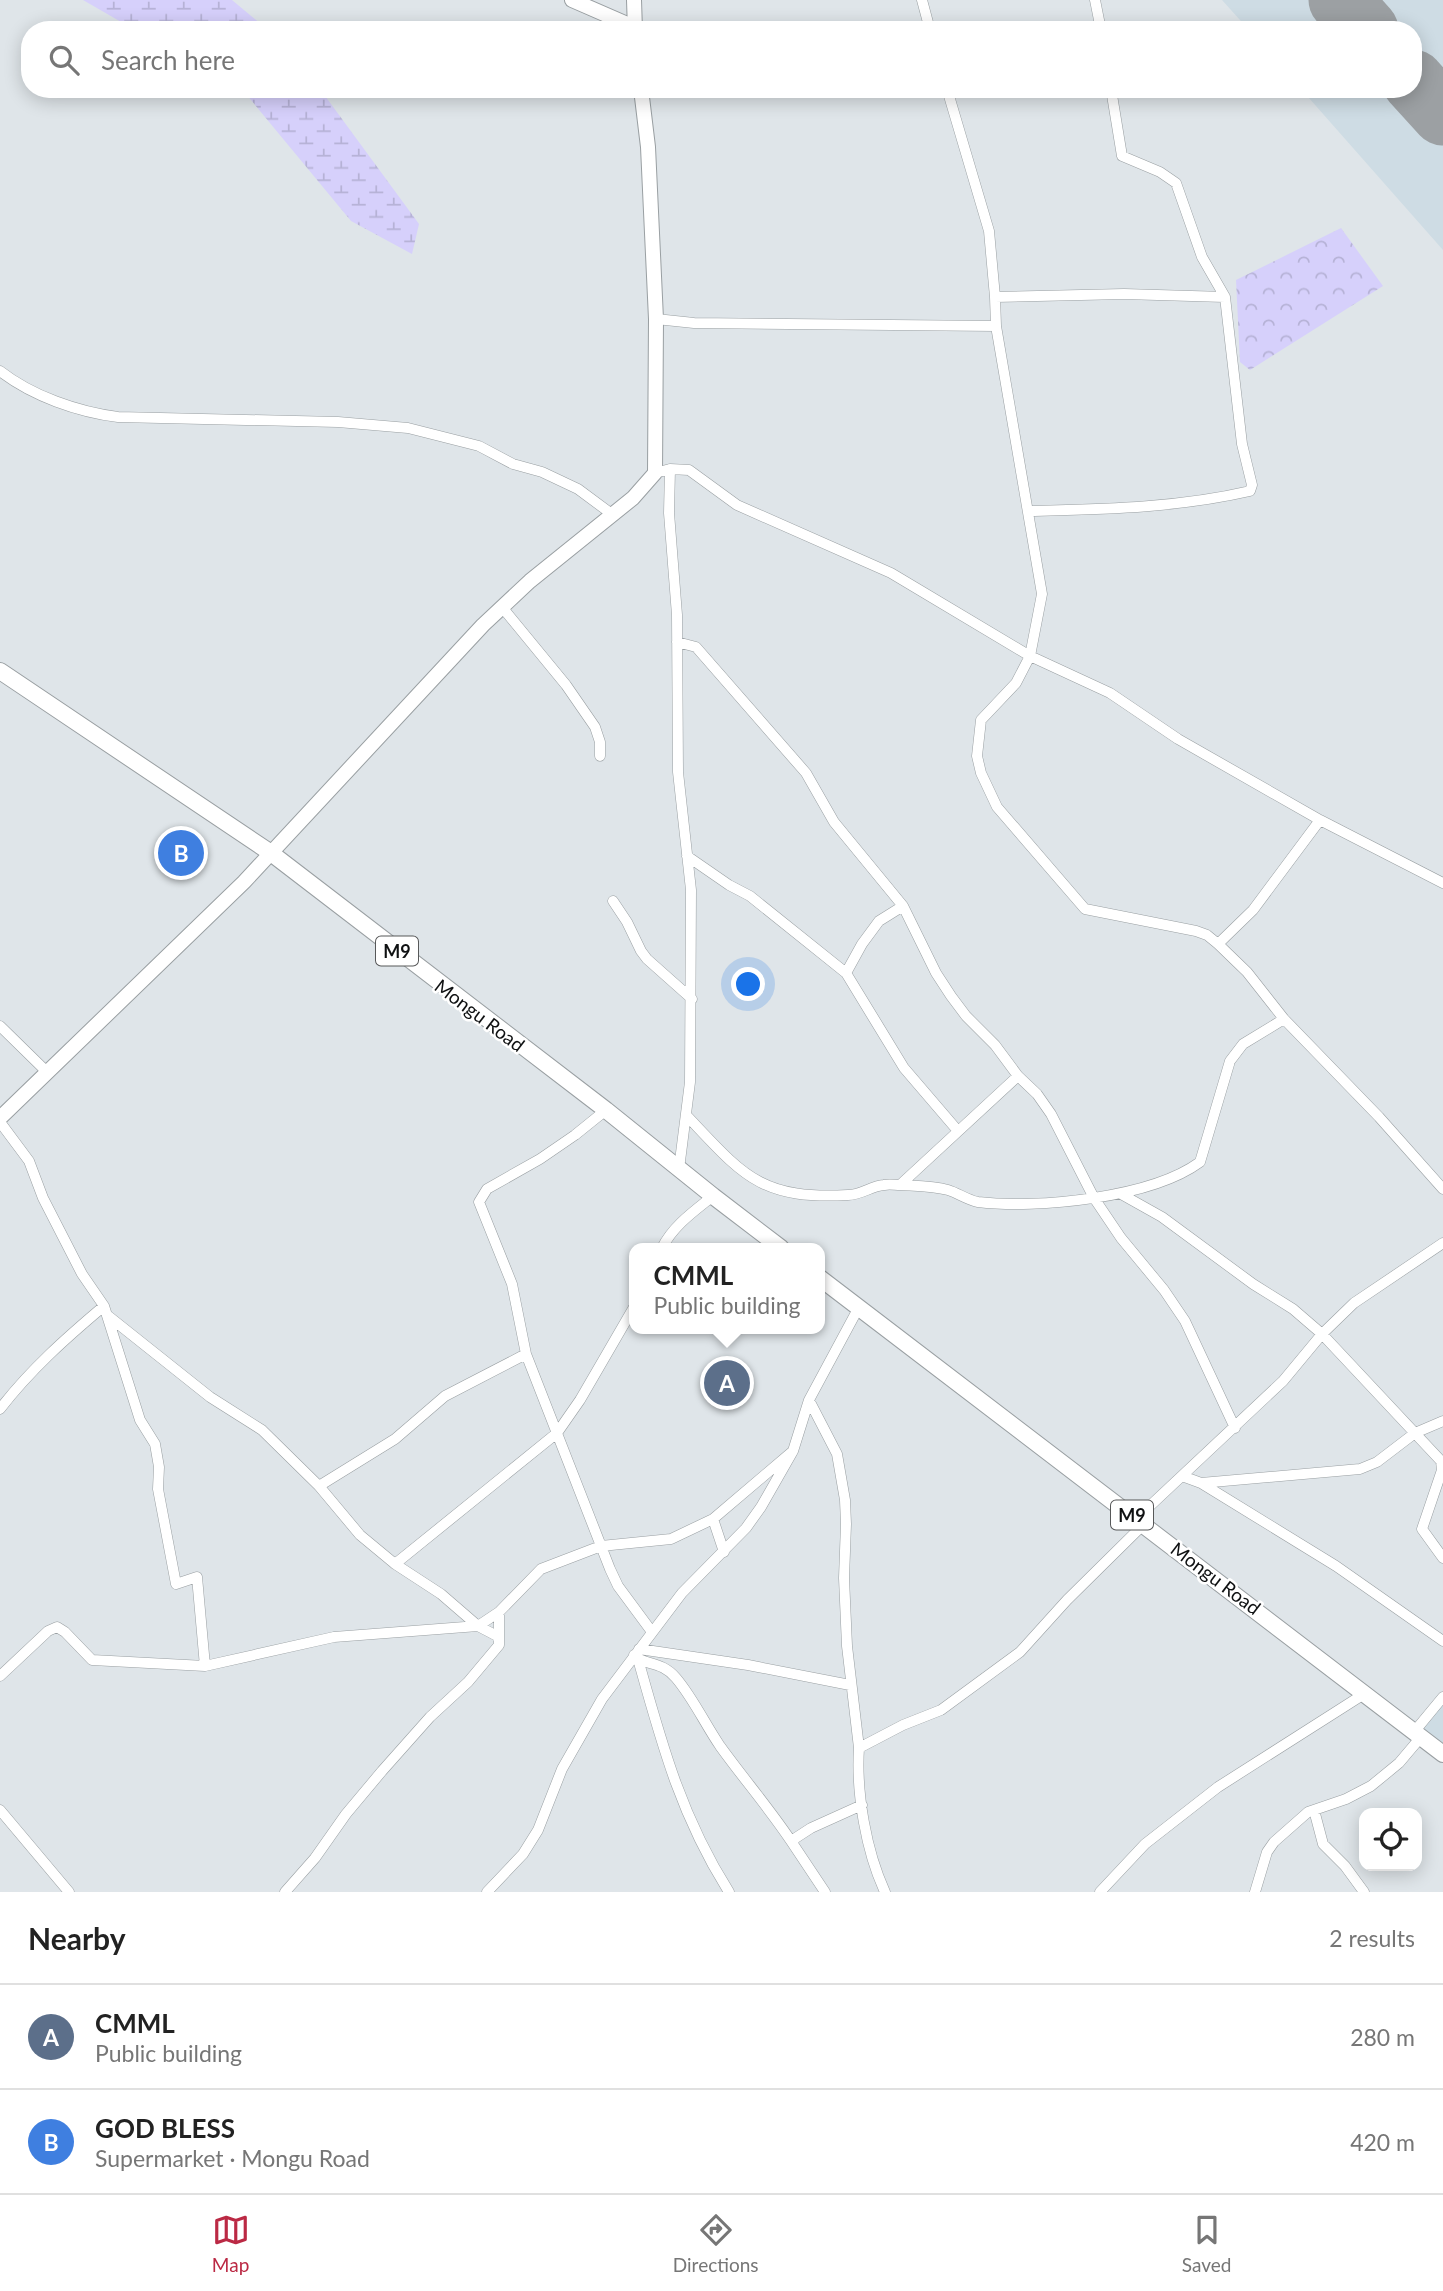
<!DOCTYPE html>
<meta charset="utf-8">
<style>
body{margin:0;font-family:Lato,sans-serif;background:#f6f6f6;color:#222}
.controls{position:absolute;right:21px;bottom:21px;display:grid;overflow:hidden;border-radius:14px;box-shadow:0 4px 18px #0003}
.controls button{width:63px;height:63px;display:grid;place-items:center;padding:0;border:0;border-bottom:2px solid #e0e0e0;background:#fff;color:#222;font:35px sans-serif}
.you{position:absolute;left:749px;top:985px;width:24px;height:24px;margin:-18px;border:5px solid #fff;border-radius:50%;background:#1a73e8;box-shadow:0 0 0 10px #1a73e833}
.badge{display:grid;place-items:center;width:46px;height:46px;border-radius:50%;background:#bb2944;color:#fff;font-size:23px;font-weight:700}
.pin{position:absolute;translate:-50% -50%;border:4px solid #fff;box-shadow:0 2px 7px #0006}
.popup{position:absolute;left:629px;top:1243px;width:196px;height:91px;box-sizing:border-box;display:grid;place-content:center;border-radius:14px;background:#fff;filter:drop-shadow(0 2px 5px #0005);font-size:23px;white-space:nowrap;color:#767676}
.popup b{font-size:26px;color:#222}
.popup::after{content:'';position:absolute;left:50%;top:100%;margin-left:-14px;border:14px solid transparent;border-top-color:#fff}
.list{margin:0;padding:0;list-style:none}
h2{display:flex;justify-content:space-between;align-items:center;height:91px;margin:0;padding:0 28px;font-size:30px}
h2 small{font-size:23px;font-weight:400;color:#767676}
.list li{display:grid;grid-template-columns:46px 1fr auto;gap:21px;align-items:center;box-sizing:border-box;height:105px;padding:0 28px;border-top:2px solid #e0e0e0}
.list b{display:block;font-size:26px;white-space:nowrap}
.list p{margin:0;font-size:23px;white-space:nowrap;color:#767676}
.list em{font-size:23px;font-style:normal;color:#767676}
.icon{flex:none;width:38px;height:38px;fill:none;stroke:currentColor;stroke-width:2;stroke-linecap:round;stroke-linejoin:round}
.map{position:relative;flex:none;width:1443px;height:1892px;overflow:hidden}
.search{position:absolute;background:#fff;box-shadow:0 4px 18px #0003;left:21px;right:21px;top:21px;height:77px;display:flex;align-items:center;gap:18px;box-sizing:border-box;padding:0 24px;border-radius:28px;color:#767676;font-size:26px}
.sheet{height:301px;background:#fff}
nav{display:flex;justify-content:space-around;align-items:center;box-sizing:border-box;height:98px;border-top:2px solid #e0e0e0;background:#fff;font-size:19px;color:#767676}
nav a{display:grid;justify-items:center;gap:4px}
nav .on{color:#bb2944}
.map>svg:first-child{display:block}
.built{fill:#cedce4}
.forest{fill:url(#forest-crowns)}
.wetland{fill:url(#wetland-marsh)}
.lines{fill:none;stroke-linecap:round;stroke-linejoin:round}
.runway{stroke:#9ca0a3;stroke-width:63}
.street-casing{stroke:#999fa2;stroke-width:11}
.secondary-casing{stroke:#999fa2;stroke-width:16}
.primary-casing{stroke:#999fa2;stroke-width:18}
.street{stroke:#fff;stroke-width:10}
.secondary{stroke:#fff;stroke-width:14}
.primary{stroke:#fff;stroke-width:16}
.labels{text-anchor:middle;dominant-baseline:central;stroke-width:5;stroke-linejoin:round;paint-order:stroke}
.shield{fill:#fff;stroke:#575859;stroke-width:2}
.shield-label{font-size:18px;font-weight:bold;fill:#0f1112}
.street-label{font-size:19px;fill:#0f1112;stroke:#fff}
</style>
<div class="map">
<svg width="1443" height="1892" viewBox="0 0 1443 1892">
<defs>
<pattern id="forest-crowns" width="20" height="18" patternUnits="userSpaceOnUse" patternTransform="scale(1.75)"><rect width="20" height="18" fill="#d6d0fb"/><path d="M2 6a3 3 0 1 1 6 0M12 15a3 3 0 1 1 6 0" fill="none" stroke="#b6b2d6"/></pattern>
<pattern id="wetland-marsh" width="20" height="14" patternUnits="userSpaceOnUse" patternTransform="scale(1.75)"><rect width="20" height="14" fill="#d6d0fb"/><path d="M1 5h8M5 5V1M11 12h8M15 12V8" fill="none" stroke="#b6b2d6"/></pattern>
</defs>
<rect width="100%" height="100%" fill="#dfe5e9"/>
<path class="built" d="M1222,0H1443V250L1301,89H1413V30H1249Z
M1443,1702V1743L1422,1728Z"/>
<path class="forest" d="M1341,228L1383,286L1250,370L1240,362L1236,280Z"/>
<path class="wetland" d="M83,0H232L268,30H135Z
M238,89H320L419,224L412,254L351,221L246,94Z"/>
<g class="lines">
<path class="runway" d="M1340,0L1367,30
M1413,81L1443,114"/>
<defs>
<path id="street" d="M922,0L930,30
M1095,0L1101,30
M947,89L989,231L995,297
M1111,89L1122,156L1160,172L1176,183L1202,257L1225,297
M656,319L694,323L996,326L1042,594L1030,656L1016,683L981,720L977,756L981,773L997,807L1085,909L1196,931L1207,935L1218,944L1253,910L1320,820
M996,326L995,297L1124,294L1225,297L1242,444L1252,485L1250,491C1177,508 1103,509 1029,511
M0,371C32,396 78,412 118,417L338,422L408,428L479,446L513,464L542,472L578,489L613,515
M670,469L669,513L677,615L678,772L691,890L690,1082L679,1169
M655,473L670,469L689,470L737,505L891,573L1030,656L1110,693L1178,739L1320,820L1443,883
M502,607L566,685L595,727L600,742V756
M677,642L696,647L806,773L834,822L903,906L936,973L951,996L966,1016L995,1045L1018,1076L1037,1094L1051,1114L1094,1198L1121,1238L1164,1290L1185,1321L1235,1428
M687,856L729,885L750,896L846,973L904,1068L958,1131
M613,901L627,922L641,951L647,959L692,999
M1218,944L1247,972L1284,1019L1379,1117L1443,1189
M846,973L862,944L879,921L903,906
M0,1026L48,1073
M606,1110L575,1135L540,1159L487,1189L479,1202L512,1284L526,1354L610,1569L618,1586L652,1632
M687,1116C743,1175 760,1200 848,1195C861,1195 871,1186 884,1185C889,1184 895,1185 900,1185L1018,1076
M0,1122L29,1161L43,1198L82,1274L104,1306L140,1420L155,1444L159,1467L158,1489L176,1584L197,1577L205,1666
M900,1185C915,1186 933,1186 948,1190C958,1193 967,1200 978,1202C1037,1209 1151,1198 1200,1162L1230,1061L1243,1044L1284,1019
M1121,1194L1162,1217L1253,1284L1293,1309L1322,1334L1441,1461L1442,1470L1422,1529L1443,1558
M662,1248C673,1226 693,1212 713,1196
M107,1315L210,1397L262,1430L319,1486L360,1535L395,1564L441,1594L478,1626L499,1637
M809,1400L837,1454L845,1500L846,1524L844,1578L847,1646L859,1748C856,1793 866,1851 885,1892
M0,1409C30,1370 66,1338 104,1306
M1182,1476L1201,1483L1336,1566L1443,1641
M1201,1483L1360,1469L1377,1462L1415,1433L1443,1421
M319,1486L395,1439L445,1396L526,1354
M1137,1518L1283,1381L1322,1334L1354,1303L1443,1243
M713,1519L724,1552
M395,1564L557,1433L580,1400L634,1307
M639,1649L748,1665L850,1685
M634,1655C644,1666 661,1660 676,1678C693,1698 705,1724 720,1746C743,1778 769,1808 791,1841L811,1828L862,1805
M638,1659C662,1745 681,1816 729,1892
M0,1676L48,1631L57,1627L65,1632L92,1660L205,1666L334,1637L478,1626L499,1612L541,1569L601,1546L671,1539L713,1519L793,1451
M1414,1732L1443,1697
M859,1748L903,1725L941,1710L1020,1652L1067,1600L1144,1524
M0,1810L69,1892
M1314,1810L1323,1844L1345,1866L1364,1892
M791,1841L825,1892
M285,1892L315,1858L346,1814L382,1771L430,1717L468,1682L499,1645V1612
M487,1892L523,1854L538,1830L562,1769L602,1699L682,1593L746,1528L761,1507L793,1451L809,1400L859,1307
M1100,1892L1145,1844L1218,1787L1364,1694
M1255,1892L1267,1852L1274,1842L1308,1812L1346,1799L1371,1786L1399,1763L1421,1737"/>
<path id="secondary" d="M572,0L634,27
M634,0L635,30
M0,1118L244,882L483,625L530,581L633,498L655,473L656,319L648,147L641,89"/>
<path id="primary" d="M0,671L271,853L606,1110L713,1196L781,1248
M820,1278L1443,1754"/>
</defs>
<use href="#street" class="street-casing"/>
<use href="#secondary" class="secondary-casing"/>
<use href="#primary" class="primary-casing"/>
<use href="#street" class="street"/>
<use href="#secondary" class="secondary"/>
<use href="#primary" class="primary"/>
</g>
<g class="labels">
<g class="shield">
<rect x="376" y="936.5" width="42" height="29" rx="5"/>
<rect x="1111" y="1500.5" width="42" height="29" rx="5"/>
</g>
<g class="shield-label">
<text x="397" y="951">M9</text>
<text x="1132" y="1515">M9</text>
</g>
<g class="street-label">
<text transform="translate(480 1015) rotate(37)">Mongu Road</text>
<text transform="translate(1216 1578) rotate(37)">Mongu Road</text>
</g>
</g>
</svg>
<div class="controls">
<button><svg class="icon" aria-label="locate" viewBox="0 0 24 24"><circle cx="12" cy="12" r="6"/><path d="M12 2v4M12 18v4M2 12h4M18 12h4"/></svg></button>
</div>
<div class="you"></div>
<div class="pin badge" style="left:727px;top:1383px;background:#5c6f8a">A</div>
<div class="popup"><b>CMML</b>Public building</div>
<div class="pin badge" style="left:181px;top:853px;background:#3f7fe0">B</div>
<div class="search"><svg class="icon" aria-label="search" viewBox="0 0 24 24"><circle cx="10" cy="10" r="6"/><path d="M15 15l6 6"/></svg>Search here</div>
</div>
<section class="sheet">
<h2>Nearby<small>2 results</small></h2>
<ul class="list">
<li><span class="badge" style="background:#5c6f8a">A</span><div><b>CMML</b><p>Public building</p></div><em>280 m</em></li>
<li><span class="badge" style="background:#3f7fe0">B</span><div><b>GOD BLESS</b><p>Supermarket · Mongu Road</p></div><em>420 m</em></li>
</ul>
</section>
<nav>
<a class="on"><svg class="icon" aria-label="map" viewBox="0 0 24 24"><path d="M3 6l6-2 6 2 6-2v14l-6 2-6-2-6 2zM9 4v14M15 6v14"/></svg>Map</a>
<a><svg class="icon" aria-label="directions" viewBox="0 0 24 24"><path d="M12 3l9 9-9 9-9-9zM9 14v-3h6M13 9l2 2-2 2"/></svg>Directions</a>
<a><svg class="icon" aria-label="saved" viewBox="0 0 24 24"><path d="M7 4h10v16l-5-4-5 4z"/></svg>Saved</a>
</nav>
